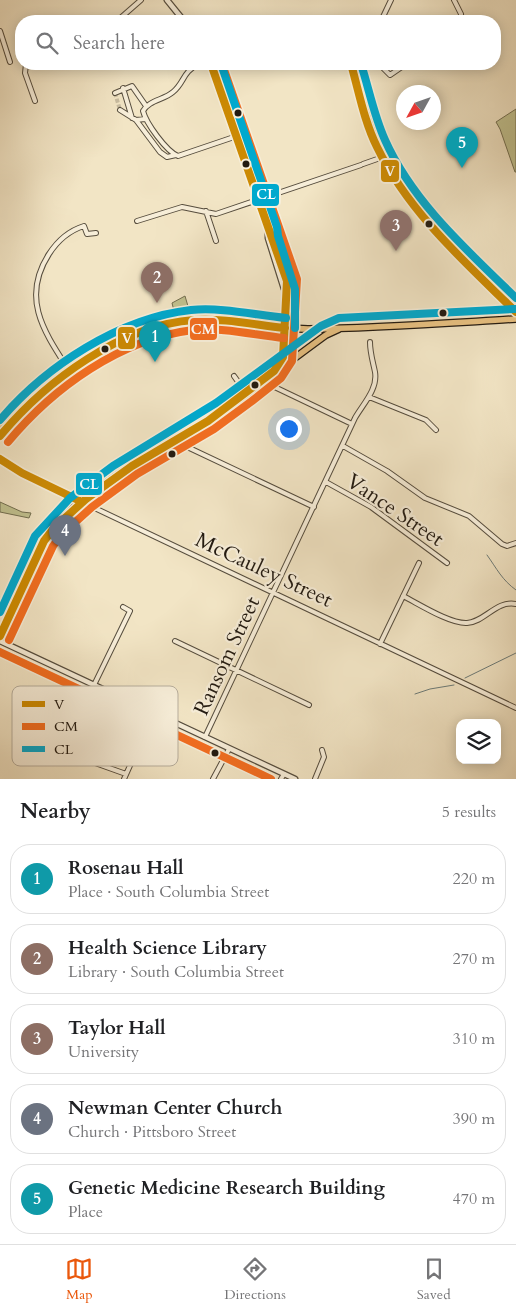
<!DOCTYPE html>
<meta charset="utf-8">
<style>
body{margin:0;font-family:Cardo,serif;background:#f2f2f2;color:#202124}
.controls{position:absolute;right:15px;bottom:15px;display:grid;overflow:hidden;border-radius:10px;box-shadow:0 2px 12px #0003}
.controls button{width:45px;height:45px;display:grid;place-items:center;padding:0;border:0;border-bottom:1px solid #e0e0e0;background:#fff;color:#202124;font:25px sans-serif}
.compass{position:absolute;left:396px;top:85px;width:45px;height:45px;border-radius:50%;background:#fff;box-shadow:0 2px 12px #0003;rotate:230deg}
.you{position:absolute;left:288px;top:428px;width:18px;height:18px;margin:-12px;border:4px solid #fff;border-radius:50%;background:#1a73e8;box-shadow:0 0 0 8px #1a73e833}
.badge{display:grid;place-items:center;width:32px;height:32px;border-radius:50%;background:#ea580c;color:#fff;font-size:16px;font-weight:700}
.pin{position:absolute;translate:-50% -41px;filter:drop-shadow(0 1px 2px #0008)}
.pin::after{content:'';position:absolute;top:26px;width:18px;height:15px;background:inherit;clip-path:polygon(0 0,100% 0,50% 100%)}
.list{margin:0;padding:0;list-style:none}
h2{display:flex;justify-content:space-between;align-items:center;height:65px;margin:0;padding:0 20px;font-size:21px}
h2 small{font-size:16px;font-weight:400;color:#757577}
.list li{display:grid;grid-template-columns:32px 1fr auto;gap:15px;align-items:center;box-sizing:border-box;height:70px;margin:0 10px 10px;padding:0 10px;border:1px solid #e0e0e0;border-radius:20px}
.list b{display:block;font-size:19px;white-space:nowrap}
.list p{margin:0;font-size:16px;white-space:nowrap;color:#757577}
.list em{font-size:16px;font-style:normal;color:#757577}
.icon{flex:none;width:28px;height:28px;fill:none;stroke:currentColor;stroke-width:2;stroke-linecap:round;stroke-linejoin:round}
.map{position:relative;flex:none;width:516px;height:779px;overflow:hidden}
.search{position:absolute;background:#fff;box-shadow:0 2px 12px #0003;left:15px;right:15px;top:15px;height:55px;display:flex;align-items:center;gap:12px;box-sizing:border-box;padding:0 18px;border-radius:20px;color:#757577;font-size:19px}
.sheet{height:465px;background:#fff}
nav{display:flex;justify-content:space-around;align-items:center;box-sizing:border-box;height:70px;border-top:1px solid #e0e0e0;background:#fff;font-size:14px;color:#757577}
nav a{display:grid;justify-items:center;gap:2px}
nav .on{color:#ea580c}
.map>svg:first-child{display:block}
.green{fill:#c1c290;stroke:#726e50}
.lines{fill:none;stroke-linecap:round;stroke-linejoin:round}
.stream{stroke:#6d7c79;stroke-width:1}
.minor-tunnel{stroke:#c8bca1;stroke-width:4;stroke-dasharray:4 2;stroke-linecap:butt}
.minor-casing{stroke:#564d3e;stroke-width:6}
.tertiary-casing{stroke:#564d3e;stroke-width:7}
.secondary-casing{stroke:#221a11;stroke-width:8}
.primary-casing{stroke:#221a11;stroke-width:8}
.minor{stroke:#f7eed9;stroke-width:4}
.tertiary{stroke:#f7eed9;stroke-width:4.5}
.secondary{stroke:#f7eed9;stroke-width:5}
.primary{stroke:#e9c282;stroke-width:5.5}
.bus-1-casing{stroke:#f7eed9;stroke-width:11}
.bus-2-casing{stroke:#f7eed9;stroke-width:11}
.bus-3-casing{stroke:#f7eed9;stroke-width:11}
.bus-1{stroke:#cc8a03;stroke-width:8}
.bus-2{stroke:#f36e21;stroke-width:8}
.bus-3{stroke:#00a9ce;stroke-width:8}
.bus-dot{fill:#221a11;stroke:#f7eed9;stroke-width:2}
.labels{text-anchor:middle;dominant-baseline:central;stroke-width:4.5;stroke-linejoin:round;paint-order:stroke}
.street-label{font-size:21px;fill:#221a11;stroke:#f7eed9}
.key{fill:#f7eed9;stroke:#b7ae9d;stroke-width:1}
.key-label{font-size:14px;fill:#221a11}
.line-badge{stroke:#f7eed9;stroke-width:2}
.badge-label{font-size:14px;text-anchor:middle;font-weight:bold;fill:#fff}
</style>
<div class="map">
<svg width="516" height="779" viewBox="0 0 516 779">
<rect width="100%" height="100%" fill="#f2e5c5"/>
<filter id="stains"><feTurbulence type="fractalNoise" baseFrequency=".004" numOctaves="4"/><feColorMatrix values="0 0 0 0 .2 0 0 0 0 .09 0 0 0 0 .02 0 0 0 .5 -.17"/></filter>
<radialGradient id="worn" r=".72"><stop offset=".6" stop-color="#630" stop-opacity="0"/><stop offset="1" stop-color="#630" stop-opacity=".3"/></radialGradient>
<path class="green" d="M516,109V172H515L500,129L496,122Z
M185,296L190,313L175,315L172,303Z
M0,502L22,512L31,513L29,518L0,512Z"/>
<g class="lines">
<path class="stream" d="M487,555C497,569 502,580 516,590
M465,678L516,653
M415,694L430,689L454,685"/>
<path class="minor-tunnel" d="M115,93L120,110"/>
<defs>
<path id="minor" d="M454,0L461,14
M117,21L141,0
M311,21H325
M381,21L391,0
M0,31L10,62
M26,64L25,73L35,101
M199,64C182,72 185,82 173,92C164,100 149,100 143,111C146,123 166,151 178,156L237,136
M351,64L378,147
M379,64L390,75L406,64
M476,64H477
M123,88L132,118
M115,93L132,86L146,106
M120,110L136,120L145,119
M136,120L160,152L167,157L176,155
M379,149L419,214L516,312
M363,164L383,157
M206,211L216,241
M137,221L182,207L216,214L361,165
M70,372C45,333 20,299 49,254C58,240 68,231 84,226L87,234L96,233
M234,376L246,393
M262,381L352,424
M369,397L426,420L436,430
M177,440L183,445L314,507
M343,446L387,471L425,498L469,516L502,544L507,546L516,543
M326,482L371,507L447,563
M82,502L516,708
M403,596C419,604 450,624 467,623C485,622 496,600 516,604
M175,641L309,705
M380,644L419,563
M94,685L130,611L123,607
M205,737L355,418C363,404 378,389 375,372C373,362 370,353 370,342
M84,759L126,774
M124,779L153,714
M213,779L229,749
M281,779L284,774
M315,779L324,757L322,750"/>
<path id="tertiary" d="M167,0L184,21
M211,64L284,272L287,281L285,328
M268,230V238L284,289
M0,641L295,779"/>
<path id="secondary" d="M0,459L22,473L82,502"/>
<path id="primary" d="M275,370L283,357L285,328
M0,426L10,420
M0,436C36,385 131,323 194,320C232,318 269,329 308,329C377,328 447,323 516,319
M0,636L44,541C79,488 153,456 206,422C247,395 286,364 326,335L339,329"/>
</defs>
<use href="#minor" class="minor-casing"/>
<use href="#tertiary" class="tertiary-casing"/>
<use href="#secondary" class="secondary-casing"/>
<use href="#primary" class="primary-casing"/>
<use href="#minor" class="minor"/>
<use href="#tertiary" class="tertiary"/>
<use href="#secondary" class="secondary"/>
<use href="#primary" class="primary"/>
<defs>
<path id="bus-1" d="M351,64C359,92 364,121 377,147C409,213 465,262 516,312
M0,436C46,381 121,325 194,320C225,318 255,325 285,328
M0,459L22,473L82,502
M0,636L44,541L54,528L86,499L132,466L208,421L274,371L283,357L287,281L211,64"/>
<path id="bus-2" d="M8,442C53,388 120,339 193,330C223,327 254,335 284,338
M9,640L53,546L61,535L92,507L137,474L214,429L252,401L281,378L292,361L297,279L222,64
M0,652L271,779"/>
<path id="bus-3" d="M221,64L277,227L278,236L295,289V328
M361,64C369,89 374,116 385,140C413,203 468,251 516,298
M0,420C46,366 119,318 191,310C222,307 255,315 286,318
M0,612L35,536L70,498L113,466L216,403L321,326L339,318L515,309"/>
</defs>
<use href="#bus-1" class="bus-1-casing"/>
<use href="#bus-2" class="bus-2-casing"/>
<use href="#bus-3" class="bus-3-casing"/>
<use href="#bus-1" class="bus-1"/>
<use href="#bus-2" class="bus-2"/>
<use href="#bus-3" class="bus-3"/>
</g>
<g class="bus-dot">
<circle cx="238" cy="113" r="4.5"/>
<circle cx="246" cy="164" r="4.5"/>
<circle cx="429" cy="224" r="4.5"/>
<circle cx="443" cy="313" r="4.5"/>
<circle cx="105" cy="349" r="4.5"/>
<circle cx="255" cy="385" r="4.5"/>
<circle cx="172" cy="454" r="4.5"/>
<circle cx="215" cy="753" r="4.5"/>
</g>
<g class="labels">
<g class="street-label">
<text transform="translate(395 510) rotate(34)">Vance Street</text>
<text transform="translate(264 570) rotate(25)">McCauley Street</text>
<text transform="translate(227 656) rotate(-65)">Ransom Street</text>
</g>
</g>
<rect x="12" y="686" width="166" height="80" rx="8" class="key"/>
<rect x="22" y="701" width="23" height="6" fill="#cc8a03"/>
<rect x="22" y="723" width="23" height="7" fill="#f36e21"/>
<rect x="22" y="746" width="23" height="6" fill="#00a9ce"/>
<g class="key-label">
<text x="54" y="709">V</text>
<text x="54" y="731">CM</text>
<text x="54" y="754">CL</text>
</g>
<g class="line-badge">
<rect x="380" y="159" width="20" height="24" rx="5" fill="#cc8a03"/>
<rect x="251" y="183" width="29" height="24" rx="5" fill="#00a9ce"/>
<rect x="189" y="317" width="29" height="24" rx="5" fill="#f36e21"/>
<rect x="117" y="326" width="19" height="24" rx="5" fill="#cc8a03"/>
<rect x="75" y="472" width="28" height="24" rx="5" fill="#00a9ce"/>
</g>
<g class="badge-label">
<text x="390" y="176">V</text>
<text x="266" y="199">CL</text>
<text x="203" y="334">CM</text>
<text x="127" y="343">V</text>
<text x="89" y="489">CL</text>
</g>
<rect width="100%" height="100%" filter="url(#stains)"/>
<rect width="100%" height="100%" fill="url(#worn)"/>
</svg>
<div class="controls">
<button><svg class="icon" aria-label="layers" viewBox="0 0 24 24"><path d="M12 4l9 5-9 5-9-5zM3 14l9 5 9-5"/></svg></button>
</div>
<svg class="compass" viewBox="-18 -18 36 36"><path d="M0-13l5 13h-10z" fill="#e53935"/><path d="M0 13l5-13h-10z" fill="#757577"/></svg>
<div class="you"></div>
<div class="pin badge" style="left:155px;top:362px;background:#0f9aa8">1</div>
<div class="pin badge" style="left:157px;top:303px;background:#8d6e63">2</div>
<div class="pin badge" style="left:396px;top:251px;background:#8d6e63">3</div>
<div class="pin badge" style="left:65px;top:556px;background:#6b7280">4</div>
<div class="pin badge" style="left:462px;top:168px;background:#0f9aa8">5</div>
<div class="search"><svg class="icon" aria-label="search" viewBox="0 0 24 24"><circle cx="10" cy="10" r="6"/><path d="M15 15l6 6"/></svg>Search here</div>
</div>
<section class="sheet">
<h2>Nearby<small>5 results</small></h2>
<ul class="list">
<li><span class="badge" style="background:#0f9aa8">1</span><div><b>Rosenau Hall</b><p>Place · South Columbia Street</p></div><em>220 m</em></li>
<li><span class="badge" style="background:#8d6e63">2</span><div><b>Health Science Library</b><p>Library · South Columbia Street</p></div><em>270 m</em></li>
<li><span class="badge" style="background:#8d6e63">3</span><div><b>Taylor Hall</b><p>University</p></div><em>310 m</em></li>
<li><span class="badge" style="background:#6b7280">4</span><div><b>Newman Center Church</b><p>Church · Pittsboro Street</p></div><em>390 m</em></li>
<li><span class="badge" style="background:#0f9aa8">5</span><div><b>Genetic Medicine Research Building</b><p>Place</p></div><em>470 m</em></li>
</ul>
</section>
<nav>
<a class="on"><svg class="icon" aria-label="map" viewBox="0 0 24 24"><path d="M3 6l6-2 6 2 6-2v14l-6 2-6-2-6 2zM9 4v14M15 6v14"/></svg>Map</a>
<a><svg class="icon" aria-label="directions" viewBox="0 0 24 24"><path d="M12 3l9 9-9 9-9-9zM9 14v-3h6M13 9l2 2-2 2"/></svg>Directions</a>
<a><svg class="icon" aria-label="saved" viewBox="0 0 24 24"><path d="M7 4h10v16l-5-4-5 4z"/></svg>Saved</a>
</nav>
